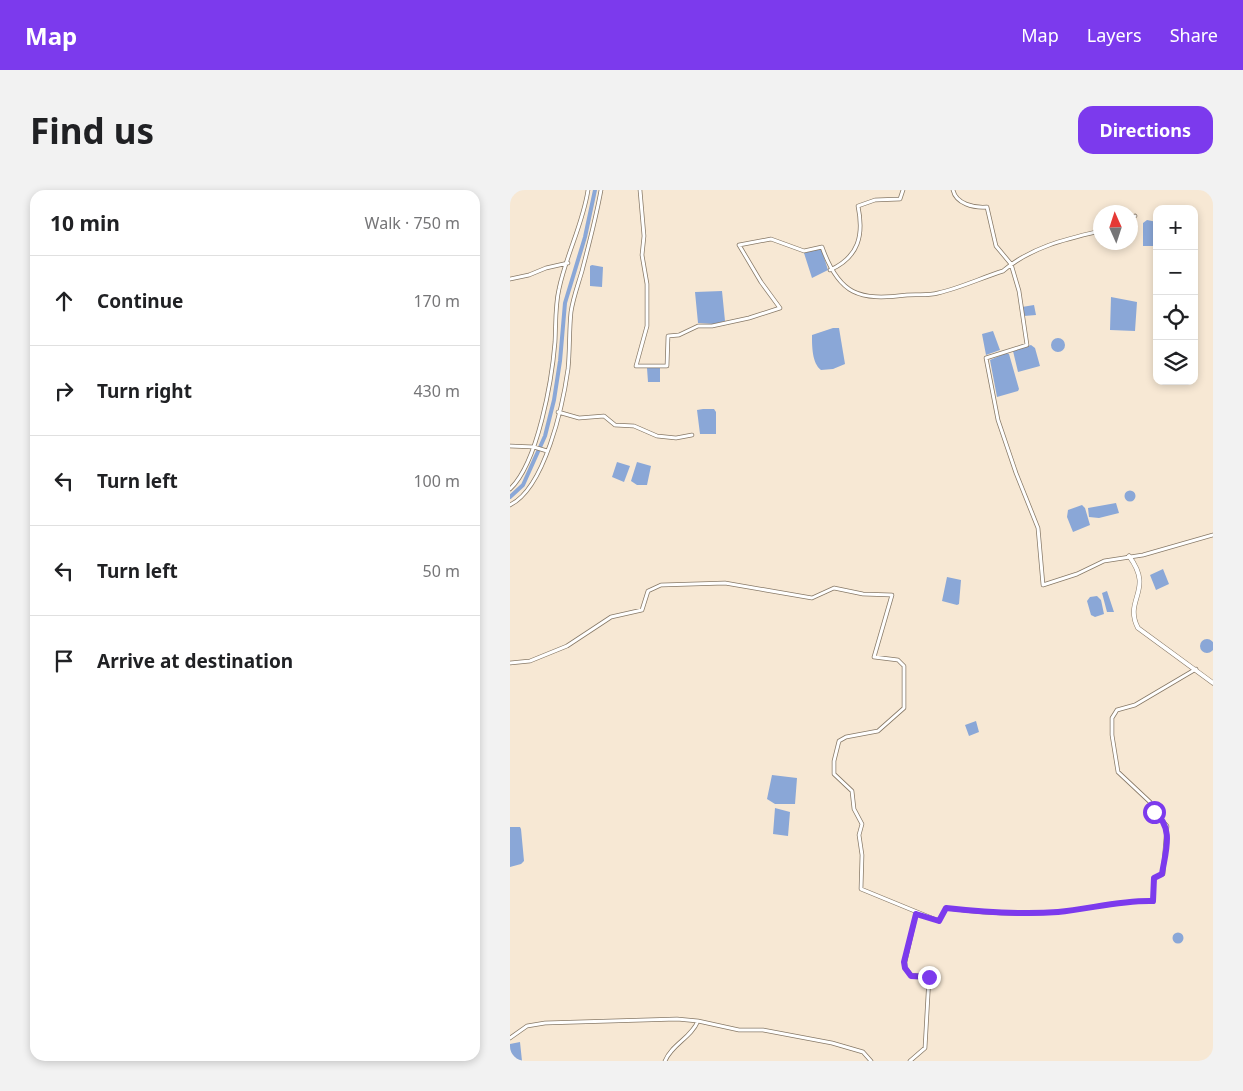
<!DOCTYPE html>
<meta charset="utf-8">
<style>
body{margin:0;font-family:"Noto Sans",sans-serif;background:#f2f2f2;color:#202124}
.controls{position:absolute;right:15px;top:15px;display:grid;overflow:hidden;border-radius:10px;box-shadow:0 2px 8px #0003}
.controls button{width:45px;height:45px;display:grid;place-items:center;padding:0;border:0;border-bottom:1px solid #e0e0e0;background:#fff;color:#202124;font:25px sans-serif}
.compass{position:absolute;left:583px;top:15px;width:45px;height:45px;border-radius:50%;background:#fff;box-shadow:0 2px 8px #0003;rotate:357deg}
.stop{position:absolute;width:15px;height:15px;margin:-11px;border:4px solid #7c3aed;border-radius:50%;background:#fff}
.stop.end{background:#7c3aed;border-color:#fff;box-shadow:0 1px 5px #0008}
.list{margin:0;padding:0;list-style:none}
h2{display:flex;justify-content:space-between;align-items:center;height:65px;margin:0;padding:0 20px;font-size:21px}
h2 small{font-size:16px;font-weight:400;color:#757577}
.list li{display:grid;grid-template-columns:32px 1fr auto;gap:15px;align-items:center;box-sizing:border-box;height:90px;padding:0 20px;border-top:1px solid #e0e0e0}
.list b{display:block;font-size:19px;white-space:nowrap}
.list em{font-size:16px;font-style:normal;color:#757577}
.icon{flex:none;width:28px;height:28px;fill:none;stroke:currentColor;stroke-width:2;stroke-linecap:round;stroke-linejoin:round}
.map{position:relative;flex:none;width:703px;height:871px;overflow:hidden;border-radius:15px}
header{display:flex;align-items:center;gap:30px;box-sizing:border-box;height:70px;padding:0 25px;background:#7c3aed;color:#fff}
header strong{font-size:24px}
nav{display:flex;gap:28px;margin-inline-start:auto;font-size:18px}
.intro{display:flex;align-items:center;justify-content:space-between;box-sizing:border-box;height:120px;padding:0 30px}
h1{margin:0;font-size:35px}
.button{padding:12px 22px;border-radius:15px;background:#7c3aed;color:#fff;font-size:18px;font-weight:700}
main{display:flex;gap:30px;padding:0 30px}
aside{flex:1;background:#fff;border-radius:15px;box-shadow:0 2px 8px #0003}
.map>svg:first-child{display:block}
.water{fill:#8aa7d7}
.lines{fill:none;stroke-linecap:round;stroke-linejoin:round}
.canal{stroke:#8aa7d7;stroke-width:4}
.minor-casing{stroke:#877967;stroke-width:4.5}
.tertiary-casing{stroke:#877967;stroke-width:5}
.minor{stroke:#fff;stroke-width:3}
.tertiary{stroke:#fff;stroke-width:4}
.route{stroke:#7c3aed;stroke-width:6}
</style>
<header>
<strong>Map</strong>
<nav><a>Map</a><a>Layers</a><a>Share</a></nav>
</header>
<div class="intro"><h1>Find us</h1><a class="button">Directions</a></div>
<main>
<aside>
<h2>10 min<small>Walk · 750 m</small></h2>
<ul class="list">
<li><svg class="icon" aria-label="ahead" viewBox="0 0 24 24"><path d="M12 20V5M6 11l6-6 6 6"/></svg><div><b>Continue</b></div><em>170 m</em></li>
<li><svg class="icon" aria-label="right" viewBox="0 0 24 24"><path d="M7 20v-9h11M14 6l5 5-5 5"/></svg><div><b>Turn right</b></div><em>430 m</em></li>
<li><svg class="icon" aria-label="left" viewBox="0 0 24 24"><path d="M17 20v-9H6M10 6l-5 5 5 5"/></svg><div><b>Turn left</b></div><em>100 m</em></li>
<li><svg class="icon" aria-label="left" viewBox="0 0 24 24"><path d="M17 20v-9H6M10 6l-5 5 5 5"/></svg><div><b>Turn left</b></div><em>50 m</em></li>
<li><svg class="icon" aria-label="arrive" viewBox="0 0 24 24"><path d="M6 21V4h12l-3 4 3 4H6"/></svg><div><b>Arrive at destination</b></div></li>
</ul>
</aside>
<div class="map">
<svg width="703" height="871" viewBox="0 0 703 871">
<rect width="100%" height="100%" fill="#f7e8d4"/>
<path class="water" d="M637,30L647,32L644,56H633V33Z
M311,58L318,80L302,88L294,63Z
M82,75L93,77L92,97L80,96V76Z
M212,101L215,131L204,134L188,133L185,102Z
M601,107L627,112L625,141L600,140Z
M524,115L526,125L514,126L512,117Z
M323,138H329L335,174L323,179L311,180C302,173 302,156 302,145Z
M483,141L490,160L476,165L472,144Z
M541 155a7 7 0 1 1 14 0a7 7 0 1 1-14 0Z
M521,155L525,158L530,176L508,182L503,161Z
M496,163L499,164L509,199L508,201L487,207L480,170Z
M137,178H150V192H138Z
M193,219H204L206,222V244H190L187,220Z
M107,272L120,276L114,292L102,287Z
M127,272L141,276L137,295H127L121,291Z
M614.5 306a5.5 5.5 0 1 1 11 0a5.5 5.5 0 1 1-11 0Z
M606,313L609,323L589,328L579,327L578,318Z
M572,315L575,318L580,335L563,342L557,327L558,320Z
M653,379L659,394L646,400L640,385Z
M437,387L451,390L449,414L447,415L432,411Z
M597,401L604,422H597L592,403Z
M587,406L591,410L594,424L585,427L581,425L577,411L580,407Z
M690 456a7 7 0 1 1 14 0a7 7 0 1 1-14 0Z
M466,531L469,542L459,546L455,535Z
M262,585L287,588L285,614H265L257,609Z
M265,618L280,622L278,646L263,644Z
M0,637H10L11,639L14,671L11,674L0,677Z
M662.5 748a5.5 5.5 0 1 1 11 0a5.5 5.5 0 1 1-11 0Z
M10,852L12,871H0V854Z"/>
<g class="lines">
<path class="canal" d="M0,307L13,295L35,246L44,210L50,171L55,113L75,47L85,0"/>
<defs>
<path id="minor" d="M130,0L134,46L132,65L137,94V136L126,176H157L158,146L169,145L188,136H202L239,128L270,118L251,92L229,55L261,49L294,61L312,57C329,105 349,111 397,105C407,104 418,106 428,103C450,98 471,88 493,81C521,57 556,49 590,41
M443,0C446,14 464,18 477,17L486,56L501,74L509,101L517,155L476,168L488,230L506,283L528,338L533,395L567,384L594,371L633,365L703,345
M620,30L625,26
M320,80C349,67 354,45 348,16L365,10L390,9L393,0
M0,89L19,85L36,78L58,73
M48,222L69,228L94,226L105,235L124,236L147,246L166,248L182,245
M0,256L24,257L37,261
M0,299C28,273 42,189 45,152C46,134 45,116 49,99C56,65 73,34 78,0
M0,315C35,298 53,215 58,179C60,160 59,141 61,122C63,108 68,95 72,81C79,54 86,28 91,0
M0,473L20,471L57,456L101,427L132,420L138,401L151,395L215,393L302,408L324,398L353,404L382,405L364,467L388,470L394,476V518L368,541L336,547L329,551L324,571V584L342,601L344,619L352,634L349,645L352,665L351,699L429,731L436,718C473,723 511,725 548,722C580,719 611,710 643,711L644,688L653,684L657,636L644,622L640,612L608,582L602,545V528L607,520L625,515L686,479
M0,848L17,836L35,833L167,829L188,831L229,840H253L322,853L353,862L361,871
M155,871C162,854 181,848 188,831
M400,871L415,858L419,787L401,785L395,778V772L406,724"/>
<path id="tertiary" d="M619,366C645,401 613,409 628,438L703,493"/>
</defs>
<use href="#minor" class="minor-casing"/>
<use href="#tertiary" class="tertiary-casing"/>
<use href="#minor" class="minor"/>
<use href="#tertiary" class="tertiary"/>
</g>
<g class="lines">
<path class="route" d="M419,787L401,786L395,778L394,772L406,724L429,731L436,718C473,722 511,725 548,722C580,719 611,710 643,711L644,688L652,684C655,663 665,637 644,622"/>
</g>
</svg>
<div class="controls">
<button>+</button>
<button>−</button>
<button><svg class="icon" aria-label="locate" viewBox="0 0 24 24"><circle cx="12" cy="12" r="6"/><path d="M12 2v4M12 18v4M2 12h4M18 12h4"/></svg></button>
<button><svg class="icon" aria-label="layers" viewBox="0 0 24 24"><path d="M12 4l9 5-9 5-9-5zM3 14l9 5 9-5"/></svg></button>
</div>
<svg class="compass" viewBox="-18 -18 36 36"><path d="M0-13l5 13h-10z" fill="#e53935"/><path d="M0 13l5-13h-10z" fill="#757577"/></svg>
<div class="stop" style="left:644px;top:622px"></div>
<div class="stop end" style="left:419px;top:787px"></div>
</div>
</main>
